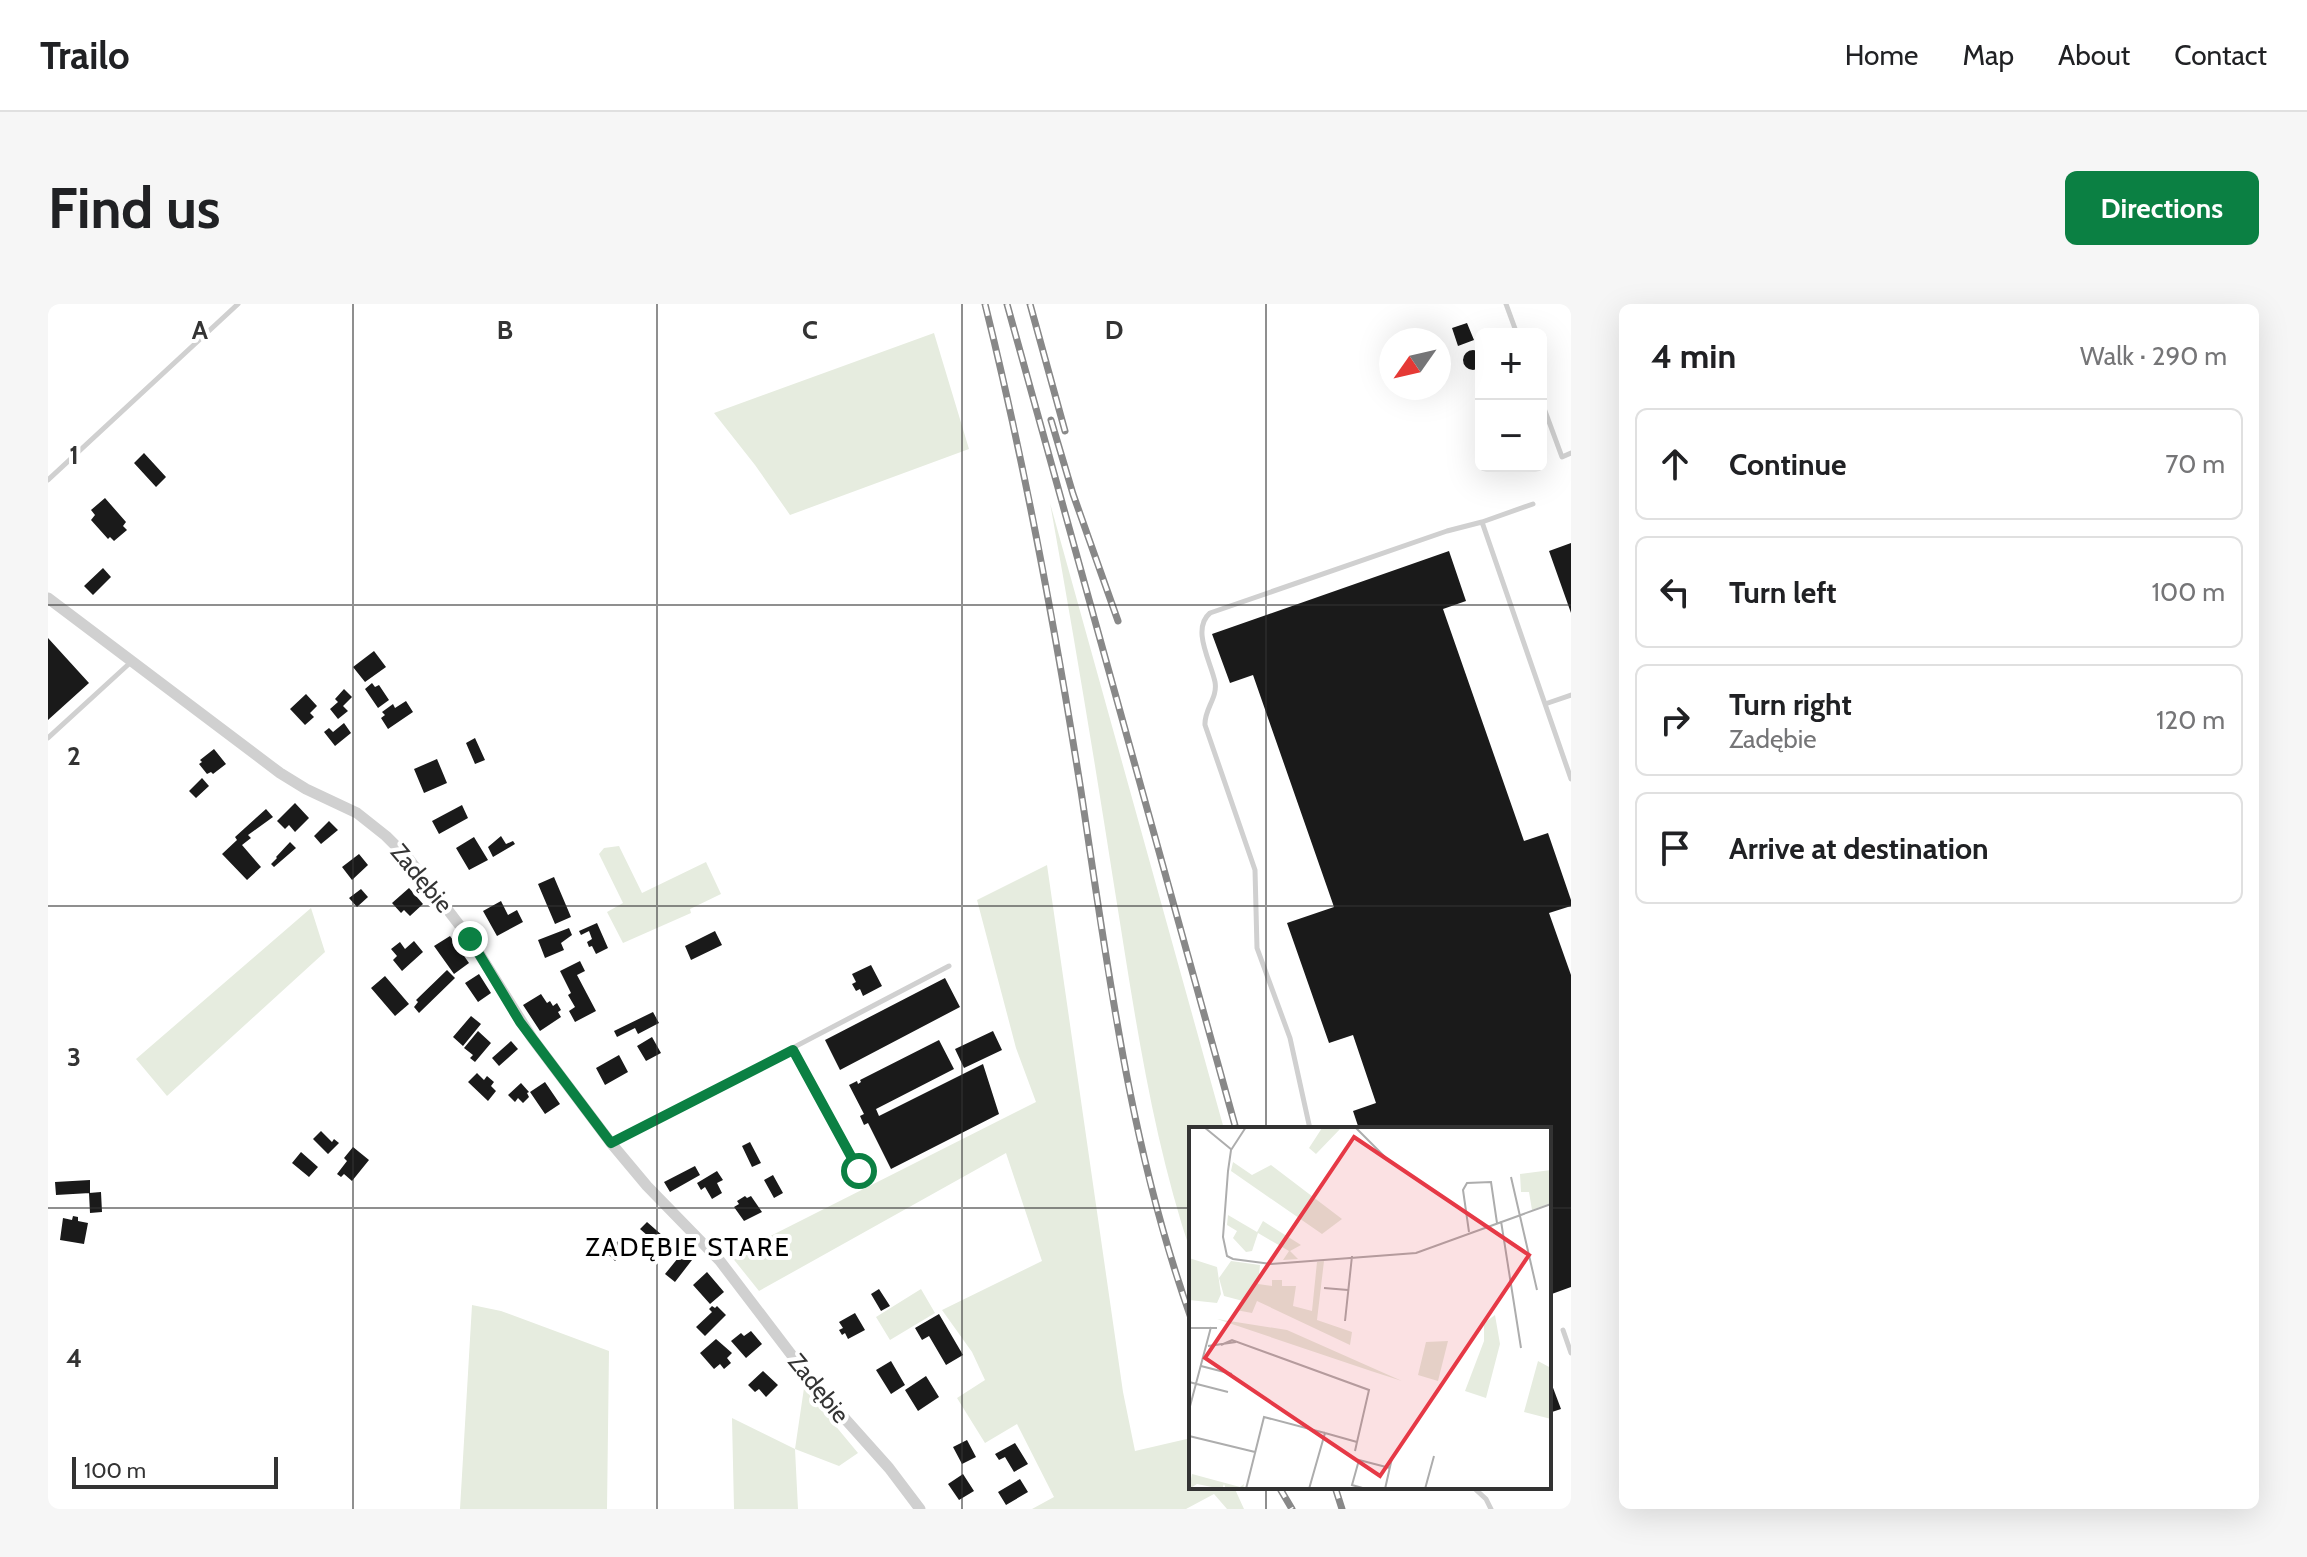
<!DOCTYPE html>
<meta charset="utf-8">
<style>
body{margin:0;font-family:Cabin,sans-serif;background:#f6f6f6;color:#202124}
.controls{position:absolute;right:24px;top:24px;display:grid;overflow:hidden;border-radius:12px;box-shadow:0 8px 32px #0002}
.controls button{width:72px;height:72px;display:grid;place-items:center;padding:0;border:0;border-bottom:2px solid #e0e0e0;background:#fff;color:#202124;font:40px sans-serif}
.compass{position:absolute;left:1331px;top:24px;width:72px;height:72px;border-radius:50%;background:#fff;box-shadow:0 8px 32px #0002;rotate:236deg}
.scale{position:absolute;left:24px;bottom:20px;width:206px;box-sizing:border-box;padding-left:8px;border:4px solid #333;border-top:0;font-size:22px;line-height:28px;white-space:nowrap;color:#333;-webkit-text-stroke:6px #fff;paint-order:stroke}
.stop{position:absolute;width:24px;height:24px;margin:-18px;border:6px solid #0b8043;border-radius:50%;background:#fff}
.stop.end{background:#0b8043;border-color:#fff;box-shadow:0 2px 8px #0008}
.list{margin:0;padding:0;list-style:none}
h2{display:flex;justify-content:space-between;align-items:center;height:104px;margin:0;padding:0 32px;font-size:34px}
h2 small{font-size:26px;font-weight:400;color:#757577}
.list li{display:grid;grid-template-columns:52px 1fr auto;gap:24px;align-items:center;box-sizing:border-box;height:112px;margin:0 16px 16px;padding:0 16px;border:2px solid #e0e0e0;border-radius:12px}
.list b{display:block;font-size:30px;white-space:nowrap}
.list p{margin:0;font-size:26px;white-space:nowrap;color:#757577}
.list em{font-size:26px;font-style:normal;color:#757577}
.icon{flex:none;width:44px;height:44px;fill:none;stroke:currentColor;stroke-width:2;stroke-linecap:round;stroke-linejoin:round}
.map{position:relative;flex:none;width:1523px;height:1205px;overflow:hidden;border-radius:12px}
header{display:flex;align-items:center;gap:48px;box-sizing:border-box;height:112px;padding:0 40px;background:#fff;border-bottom:2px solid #e0e0e0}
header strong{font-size:38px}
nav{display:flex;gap:44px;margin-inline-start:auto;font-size:28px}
.intro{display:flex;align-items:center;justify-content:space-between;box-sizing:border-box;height:192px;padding:0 48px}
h1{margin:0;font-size:56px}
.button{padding:20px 36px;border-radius:12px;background:#0b8043;color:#fff;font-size:28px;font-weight:700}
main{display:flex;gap:48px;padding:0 48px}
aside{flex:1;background:#fff;border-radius:12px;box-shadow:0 8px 32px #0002}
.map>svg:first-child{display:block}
.green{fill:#e6ecdf}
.building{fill:#1a1a1a}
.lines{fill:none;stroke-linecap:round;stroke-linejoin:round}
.service{stroke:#d0d0d0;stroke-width:5}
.minor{stroke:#d0d0d0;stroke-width:11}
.rail-casing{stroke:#888;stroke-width:7}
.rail{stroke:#fff;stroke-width:4;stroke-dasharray:12;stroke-linecap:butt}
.route{stroke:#0b8043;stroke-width:10}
.grid{fill:none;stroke:#333;stroke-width:2;stroke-opacity:0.55}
.labels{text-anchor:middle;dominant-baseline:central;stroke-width:8;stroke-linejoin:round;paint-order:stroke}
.street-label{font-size:24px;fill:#333;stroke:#fff}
.neighbourhood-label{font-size:26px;letter-spacing:2px;fill:#000;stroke:#fff}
.inset-road{fill:none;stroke:#adadad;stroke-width:2}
.view{fill:#e63946;fill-opacity:0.15;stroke:#e63946;stroke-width:4}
.inset-edge{fill:none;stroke:#333;stroke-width:4}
.grid-label{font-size:26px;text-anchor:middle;font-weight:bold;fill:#333;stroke:#fff;stroke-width:8;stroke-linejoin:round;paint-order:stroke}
</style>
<header>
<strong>Trailo</strong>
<nav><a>Home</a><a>Map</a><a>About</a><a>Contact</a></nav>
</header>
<div class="intro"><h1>Find us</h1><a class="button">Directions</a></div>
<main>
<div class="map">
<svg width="1523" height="1205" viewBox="0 0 1523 1205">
<rect width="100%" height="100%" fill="#fff"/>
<path class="green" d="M886,29L921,145L742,211L707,161L666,109Z
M1002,199L1176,825H1143V949C1103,830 1086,705 1066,581C1046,453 1025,326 1002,199Z
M571,542L594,589L658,558L673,590L642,605L643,609L575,639L559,608L575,599L551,550L556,544Z
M999,561L1075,1088L1087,1147L1143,1134V1183H1186L1196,1205H1179L1166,1190L1138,1205H984L1006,1193L969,1120L937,1139L909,1094L937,1076L924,1048L894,1006L994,957L958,849L711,987L683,952L988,798L968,744L929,596Z
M263,604L277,648L119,792L88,755Z
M873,985L887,1009L842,1036L828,1013Z
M424,1001L453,1007L561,1047L559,1205H412Z
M756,1084L810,1149L791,1162L747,1145L750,1205H686L684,1114L747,1145Z"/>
<path class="building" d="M1419,19L1426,36L1410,42L1404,24Z
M1415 56a10 10 0 1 1 20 0a10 10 0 1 1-20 0Z
M96,149L118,173L108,183L86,159Z
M57,194L78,218L75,222L79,226L66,237L62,233L60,235L43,216L47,211L43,206Z
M1523,239V309L1501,247Z
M1401,247L1418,297L1395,305L1476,537L1500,529L1523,596V602L1501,609L1523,671V983L1501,991V825H1311L1305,807L1328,799L1305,731L1281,739L1239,619L1286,603L1205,371L1182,379L1164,330Z
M55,264L63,273L45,291L36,282Z
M0,334L41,379L0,416Z
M326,347L338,363L317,378L305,363Z
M324,379L327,383L331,381L341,396L330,404L317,385Z
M296,385L304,393L295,402L300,407L290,415L282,405L290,398L287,395Z
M258,390L269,402L262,409L266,413L257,421L242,405Z
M358,397L365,408L340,425L333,414L337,411L334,408L345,400L347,404Z
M296,419L303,429L287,442L276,428L281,424L285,428Z
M427,434L437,456L427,460L418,439Z
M166,445L178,460L165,470L163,468L159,470L151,460L154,458L152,456Z
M389,455L399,479L376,489L366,465Z
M154,474L161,482L148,494L141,487Z
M247,499L261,514L247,528L241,521L237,525L229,517Z
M414,501L420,514L391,530L384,517Z
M218,505L225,513L200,531L203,534L194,541L213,563L199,576L174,550L189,536L187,533Z
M281,517L290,526L273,540L266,532Z
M453,532L458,540L465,537L467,540L445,553L440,543Z
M426,533L440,556L421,566L408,544Z
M242,538L248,544L226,563L223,560L229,554L228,553Z
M311,550L320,561L304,576L294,563Z
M506,573L523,613L507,620L490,580Z
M361,584L375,600L362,612L356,606L353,609L344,599Z
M313,585L320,593L309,603L301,594Z
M453,597L460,611L469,606L475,618L449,632L435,607Z
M549,619L560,644L548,650L544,642L541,643L539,638L544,635L541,627L533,631L531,627Z
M521,624L524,631L513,639L516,646L497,654L490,636Z
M667,627L674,641L643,656L637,642Z
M402,632L421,659L406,670L386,642Z
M366,637L375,648L354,667L345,656L349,652L343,645L352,638L357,645Z
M532,657L537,667L529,671L548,707L527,718L521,707L527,703L520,691L523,689L512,667Z
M823,661L834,682L815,692L812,685L808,687L804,680L808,678L804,670Z
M399,666L407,674L371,709L366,703L370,698L368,696Z
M431,670L443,689L430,698L417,679Z
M337,672L361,700L347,712L323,684Z
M897,674L912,703L792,766L777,736Z
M493,690L499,699L502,697L505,702L509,699L513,706L510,708L513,713L492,727L475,701Z
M605,708L611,719L590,730L587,724L569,733L566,727Z
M423,712L433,720L415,742L405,733Z
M430,727L443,739L427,758L422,754L425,751L416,744Z
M945,727L954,746L916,764L907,745Z
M604,733L613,749L598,757L589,742Z
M891,736L906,765L828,805L831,812L935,760L951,810L843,865L820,819L816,821L812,812L816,810L801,781L809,777L810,780L813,778L812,776Z
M463,737L470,745L451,762L444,754Z
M571,751L580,768L557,781L548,764Z
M429,769L436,776L439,772L446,778L443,782L448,787L440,797L420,778Z
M497,778L512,800L497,810L482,788Z
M473,779L481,788L479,789L481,793L475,799L470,794L467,798L460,791Z
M273,827L284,838L286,835L291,839L280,850L265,835Z
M702,838L713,859L704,863L694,842Z
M305,843L321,856L304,877L296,870L293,873L289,870L299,857L296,854Z
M253,848L270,863L261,873L244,859Z
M647,862L652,871L622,888L616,878Z
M669,867L675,876L669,879L674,889L664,895L657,883L653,886L649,879Z
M725,871L735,889L726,894L716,876Z
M42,876V889L8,891L7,878Z
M53,888L54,908L42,909L41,889Z
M697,892L699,894L703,892L714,908L696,917L686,903L691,900L689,897Z
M25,912L30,913V917L40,919L36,940L12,936L15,914L24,916Z
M599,918L615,932L608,939L592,925Z
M570,937L578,944L567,957L559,949Z
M630,945L644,956L627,978L617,970L630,954L625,951Z
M659,968L676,988L662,1000L645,981Z
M831,985L842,1002L833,1007L823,990Z
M664,1002L667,1004L669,1002L678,1011L657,1032L648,1023L664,1008L661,1005Z
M807,1009L817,1026L800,1035L797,1029L794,1031L791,1026L795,1024L791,1018Z
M891,1010L915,1051L898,1061L881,1032L874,1036L867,1024Z
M703,1027L714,1040L698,1054L683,1037L693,1029L696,1032Z
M668,1035L684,1049L679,1054L683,1059L676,1065L672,1060L666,1065L652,1049Z
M843,1057L857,1081L843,1090L828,1066Z
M715,1067L730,1081L718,1093L711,1085L707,1088L700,1081Z
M878,1072L891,1093L870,1107L857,1086Z
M1501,1073L1513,1105L1501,1109Z
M919,1136L928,1153L914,1160L905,1143Z
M967,1139L980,1160L966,1168L957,1153L951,1156L947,1150Z
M915,1170L926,1187L911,1196L900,1180Z
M972,1175L980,1188L958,1201L950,1188Z"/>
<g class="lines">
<path class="service" d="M1458,0L1469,30
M1493,96L1514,153L1523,149
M0,176L190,0
M1485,200L1434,218L1497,400L1523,391
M1497,400L1523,475
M0,434L83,358
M745,746L811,867
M1262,825L1242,734L1209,644L1207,566L1157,421C1156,405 1170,394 1167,378C1163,358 1143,325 1162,309L1399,227L1434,218
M565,838L901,662
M1515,1026L1523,1049
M1425,1183L1438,1195L1443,1205"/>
<path class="minor" d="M0,294L232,469L258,485L309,509L338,532L361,555L422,635L484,734L563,839L599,882L672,957L765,1079L841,1164L872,1205"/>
<defs>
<path id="rail" d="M937,0C977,161 1007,323 1033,487C1060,665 1082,844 1143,1014
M959,0L1188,825
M982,0L1017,127
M1003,116L1025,190L1070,317
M1231,1183L1244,1205
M1287,1183L1294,1205"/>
</defs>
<use href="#rail" class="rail-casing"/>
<use href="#rail" class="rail"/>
</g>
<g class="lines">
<path class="route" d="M422,635L472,718L563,839L745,746L811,867"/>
</g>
<path class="grid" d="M305,0V1205M609,0V1205M914,0V1205M1218,0V825M0,301H1523M0,602H1523M0,904H1143M1501,904H1523M1218,1183V1205"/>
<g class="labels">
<g class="street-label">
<text transform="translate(374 574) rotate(50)">Zadębie</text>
<text transform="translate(771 1084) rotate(51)">Zadębie</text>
</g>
<g class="neighbourhood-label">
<text x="640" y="943">ZADĘBIE STARE</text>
</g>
</g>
<g transform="translate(1141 823)">
<rect width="362" height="362" fill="#fff"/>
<path d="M153,0L127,27L120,21L133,1ZM44,35L63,48L82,38L153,92L133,107L42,44ZM362,43V76L343,83L340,65H332L331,47ZM39,88L68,105L74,94L112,118L101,124L109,132L94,133L100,124L69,106L63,124L57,125L44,111L48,104L38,98ZM0,131L28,140L32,167L28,176L0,173ZM42,134L71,138L69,157L83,159V153H93V159H107L104,179L123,184L128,135L135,134L128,193L163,205L161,218L68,174L63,186L47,183L54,174L35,169L30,151ZM306,188L311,217L297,271L276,264L295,214V196ZM28,192L98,203L213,254L182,244ZM259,214L249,254L229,248L237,215ZM349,234L362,241V292L335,285ZM3,347L51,360L55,357L54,362H37L35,357L33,362L8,357L0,362Z" fill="#e6ecdf"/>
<path class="inset-road" d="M15,0L43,23M57,0L42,23L39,44L34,110L38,129L44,132L82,137L227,126L362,77M166,0L196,30M322,50L348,163M312,94L332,221M280,105L274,63L278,56L302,55L308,96M135,161L159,163M156,194L163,129M0,201H28M32,218L43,213L180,263L168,315M19,219L47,215M12,239L43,247M0,255L39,265M0,283L22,200M0,309L66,325M57,362L75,290L136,306M120,362L136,306L168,315L166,324M177,362L163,358L170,333L201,341M196,362L203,331M236,362L245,329"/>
<path class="view" d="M165,10L340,128L191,349L16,231Z"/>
<rect width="362" height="362" class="inset-edge"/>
</g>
<g class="grid-label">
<text x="152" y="35">A</text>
<text x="457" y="35">B</text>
<text x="762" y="35">C</text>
<text x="1066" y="35">D</text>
<text x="26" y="160">1</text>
<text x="26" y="461">2</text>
<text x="26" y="762">3</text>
<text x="26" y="1063">4</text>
</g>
</svg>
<div class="controls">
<button>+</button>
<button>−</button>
</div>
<svg class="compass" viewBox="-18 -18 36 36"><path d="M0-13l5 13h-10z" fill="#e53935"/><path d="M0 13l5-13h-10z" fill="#757577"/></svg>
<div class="scale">100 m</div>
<div class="stop" style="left:811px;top:867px"></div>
<div class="stop end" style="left:422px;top:635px"></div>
</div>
<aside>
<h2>4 min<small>Walk · 290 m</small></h2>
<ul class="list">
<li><svg class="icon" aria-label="ahead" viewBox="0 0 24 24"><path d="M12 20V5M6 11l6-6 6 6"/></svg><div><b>Continue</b></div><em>70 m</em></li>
<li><svg class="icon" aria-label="left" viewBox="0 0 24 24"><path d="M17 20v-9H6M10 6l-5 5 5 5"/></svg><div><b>Turn left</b></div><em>100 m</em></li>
<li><svg class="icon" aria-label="right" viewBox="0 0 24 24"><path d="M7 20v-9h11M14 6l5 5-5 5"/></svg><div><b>Turn right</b><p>Zadębie</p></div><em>120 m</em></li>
<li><svg class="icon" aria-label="arrive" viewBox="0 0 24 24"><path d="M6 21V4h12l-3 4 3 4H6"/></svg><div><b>Arrive at destination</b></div></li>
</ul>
</aside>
</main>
